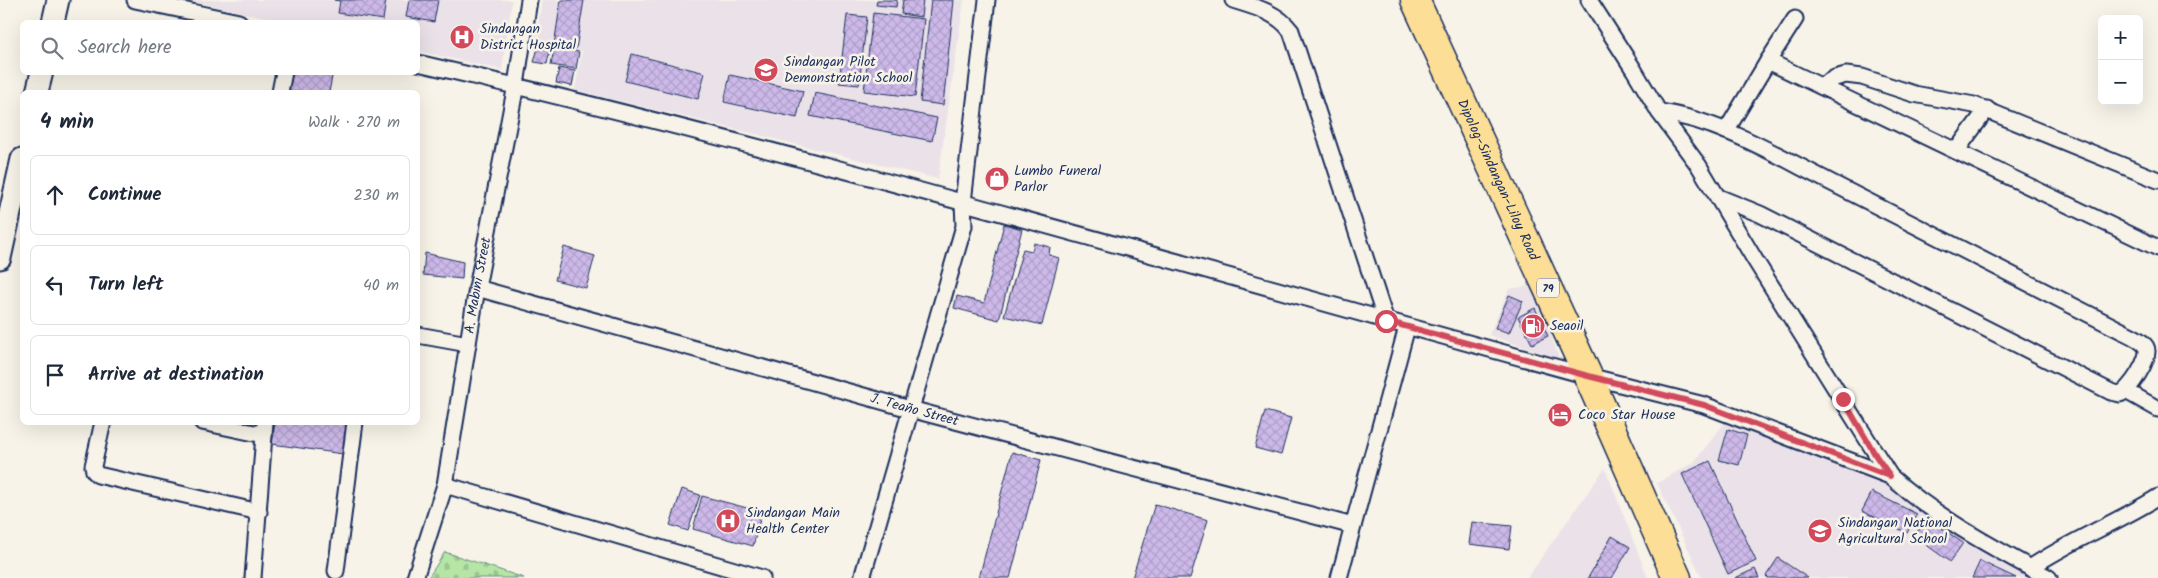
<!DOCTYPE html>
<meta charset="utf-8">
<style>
body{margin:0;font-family:Kalam,sans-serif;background:#f6f6f7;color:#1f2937}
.controls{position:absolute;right:15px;top:15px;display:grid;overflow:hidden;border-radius:8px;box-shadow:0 5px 20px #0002}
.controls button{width:45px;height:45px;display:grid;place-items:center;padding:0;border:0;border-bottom:1px solid #e0e1e3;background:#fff;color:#1f2937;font:25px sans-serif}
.stop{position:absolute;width:15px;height:15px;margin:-11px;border:4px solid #d1495b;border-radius:50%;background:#fff}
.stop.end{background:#d1495b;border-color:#fff;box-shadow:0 1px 5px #0008}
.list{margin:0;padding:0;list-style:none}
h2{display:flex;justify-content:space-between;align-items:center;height:65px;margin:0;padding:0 20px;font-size:21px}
h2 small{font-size:16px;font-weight:400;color:#747a83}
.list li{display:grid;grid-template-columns:32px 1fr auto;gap:15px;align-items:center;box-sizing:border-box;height:80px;margin:0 10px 10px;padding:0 10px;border:1px solid #e0e1e3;border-radius:8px}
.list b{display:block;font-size:19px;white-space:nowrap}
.list em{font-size:16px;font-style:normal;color:#747a83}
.icon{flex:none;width:28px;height:28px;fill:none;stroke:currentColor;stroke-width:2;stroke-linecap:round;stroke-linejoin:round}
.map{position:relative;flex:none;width:2158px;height:578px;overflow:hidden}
.search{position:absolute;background:#fff;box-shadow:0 5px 20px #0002;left:20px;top:20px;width:400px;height:55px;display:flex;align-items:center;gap:12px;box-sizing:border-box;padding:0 18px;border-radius:8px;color:#747a83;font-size:19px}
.panel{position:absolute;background:#fff;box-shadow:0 5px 20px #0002;left:20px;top:90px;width:400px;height:335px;border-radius:8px}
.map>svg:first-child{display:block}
.built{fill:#eae2e8}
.cemetery{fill:url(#cemetery-stones);stroke:#688a82}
.building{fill:url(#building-cross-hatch);stroke:#1b2f5e}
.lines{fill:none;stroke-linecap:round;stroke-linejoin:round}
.street-casing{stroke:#1b2f5e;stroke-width:19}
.secondary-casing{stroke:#1b2f5e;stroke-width:25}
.highway-casing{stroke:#1b2f5e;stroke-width:31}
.street{stroke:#f7f3e8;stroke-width:15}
.secondary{stroke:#f7f3e8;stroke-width:21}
.highway{stroke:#fcde96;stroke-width:28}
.route{stroke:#d1495b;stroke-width:6}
.labels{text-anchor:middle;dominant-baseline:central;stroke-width:5;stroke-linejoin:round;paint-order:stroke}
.shield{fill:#f7f3e8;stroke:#5d6a87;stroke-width:1}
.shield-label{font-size:12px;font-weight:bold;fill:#1b2f5e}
.poi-label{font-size:14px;fill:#1b2f5e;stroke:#f7f3e8;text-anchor:start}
.street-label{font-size:14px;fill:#1b2f5e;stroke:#f7f3e8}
</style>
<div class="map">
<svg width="2158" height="578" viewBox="0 0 2158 578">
<defs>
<pattern id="cemetery-stones" width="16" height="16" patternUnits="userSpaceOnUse" patternTransform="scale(1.25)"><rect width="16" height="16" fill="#b6e6a6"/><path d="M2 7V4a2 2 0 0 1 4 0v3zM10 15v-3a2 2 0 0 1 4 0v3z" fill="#9cc691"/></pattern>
<pattern id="building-cross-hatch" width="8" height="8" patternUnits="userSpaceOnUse" patternTransform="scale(1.25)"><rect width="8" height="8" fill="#cdb9e9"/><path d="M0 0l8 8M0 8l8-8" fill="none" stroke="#af9fca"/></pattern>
</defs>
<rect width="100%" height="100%" fill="#f7f3e8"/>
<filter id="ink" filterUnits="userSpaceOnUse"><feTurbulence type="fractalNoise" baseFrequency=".02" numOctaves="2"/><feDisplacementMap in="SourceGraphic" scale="10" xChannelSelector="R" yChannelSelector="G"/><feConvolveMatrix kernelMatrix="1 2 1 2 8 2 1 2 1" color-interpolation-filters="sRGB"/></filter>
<g filter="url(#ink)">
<path class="built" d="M186,0H512L502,70L418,51V22H288Z
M542,0H964L938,179L575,90L582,51L535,43Z
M1535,285L1559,359L1489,335L1509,289Z
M1726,421L1774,438L1884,483L2037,578H1702L1657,483L1694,462Z
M1605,468L1648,578H1527Z"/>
<path class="cemetery" d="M445,552L524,578H428Z"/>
<path class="building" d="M334,0H386L383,20L338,13L340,1Z
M409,0H438L434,22L406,17Z
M561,0H584L576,49L554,45Z
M877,0H897L896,7L876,5Z
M903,0H923L921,17L901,14Z
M931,0H954L943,105L920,102Z
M873,13L924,19L915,97L864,91Z
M847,15L867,17L859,85L839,83Z
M538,48L550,50L547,64L534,62Z
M554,48L579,52L576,69L551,65Z
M632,54L705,73L698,99L625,81Z
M559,68L575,71L572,86L556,83Z
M289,72H333L329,92H285Z
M730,75L803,91L797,118L724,102Z
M815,93L937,118L932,141L810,116Z
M1004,224L1022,229L999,320L954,308L957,296L984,303Z
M1034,243L1050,247L1049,255L1059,258L1042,325L1004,316L1023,249L1032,251Z
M564,247L595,256L586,288L555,280Z
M425,253L463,262L462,279L423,275Z
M1509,295L1523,301L1509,333L1495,328Z
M1535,308L1548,336L1532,344L1518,317Z
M1265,411L1291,418L1281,455L1255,448Z
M275,422H348L343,454L272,444Z
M1728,429L1747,435L1739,465L1719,460Z
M1012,452L1041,460L1010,578H979Z
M1710,461L1756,561L1728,574L1682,474Z
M682,489L700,495L688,531L670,525Z
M1872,492L1917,514L1907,533L1862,511Z
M702,496L762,512L753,546L693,529Z
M1155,504L1208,520L1190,578H1132Z
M1927,518L1963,543L1950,562L1914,536Z
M1472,522L1512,526L1509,549L1469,544Z
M1612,536L1630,547L1612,578H1588Z
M1778,558L1808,578H1768L1766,576Z
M1980,561L2016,578H1972Z
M1755,569L1759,578H1735Z"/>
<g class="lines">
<defs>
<g id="street">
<path d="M135,0L239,22"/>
<path d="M1233,0C1255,7 1277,12 1291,31L1386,321"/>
<path d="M1589,0L1634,70L1659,112L1699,166L1755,260L1890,476C1937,518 1994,548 2049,578"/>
<path d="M1768,61L1795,19"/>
<path d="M418,63C811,154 1199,270 1588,376L1704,405L1890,476"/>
<path d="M1821,86L1835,78L1846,75L1862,77L1914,94L1974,105L2158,180"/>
<path d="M280,92L284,72"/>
<path d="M1659,112C1719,120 1776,155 1830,182C1928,231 2025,282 2122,331C2130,335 2142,340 2146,347C2152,357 2129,391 2120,394L2111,392L1760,214L1718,197"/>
<path d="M1726,131L1768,61L2158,248"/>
<path d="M1956,151L1987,109"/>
<path id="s1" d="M477,288L910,409L1353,526"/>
<path d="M418,335L468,344"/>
<path d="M2126,391L2158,409"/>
<path d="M103,422L93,466L94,471L98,475L259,512"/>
<path d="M202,422L264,435"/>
<path d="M445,485L762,578"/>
<path d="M2030,568C2071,540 2117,523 2158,497"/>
<path d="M336,571L355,422"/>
<path d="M253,578L265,422"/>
<path id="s2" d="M415,578L445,485L477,288L516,85L529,0"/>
<path d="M862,578L964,226L963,202L987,0"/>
<path d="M1339,578L1407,327"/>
</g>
<path id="secondary" d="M53,22L58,0
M37,92L42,72
M0,258L22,159"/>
<g id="highway">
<path id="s3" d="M1415,0L1588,376L1677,578"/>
</g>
</defs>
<use href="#street" class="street-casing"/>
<use href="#secondary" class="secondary-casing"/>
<use href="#highway" class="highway-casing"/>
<use href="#street" class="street"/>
<use href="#secondary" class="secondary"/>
<use href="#highway" class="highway"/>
</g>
</g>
<g class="lines" filter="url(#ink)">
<path class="route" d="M1386,321L1588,376L1704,405L1890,476L1876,456L1843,399"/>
</g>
<defs>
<symbol id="hospital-disc" viewBox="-11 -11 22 22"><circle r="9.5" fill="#d1495b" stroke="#f7f3e8"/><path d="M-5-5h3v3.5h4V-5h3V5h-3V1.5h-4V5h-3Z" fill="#fff"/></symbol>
<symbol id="school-disc" viewBox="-11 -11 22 22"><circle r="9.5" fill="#d1495b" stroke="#f7f3e8"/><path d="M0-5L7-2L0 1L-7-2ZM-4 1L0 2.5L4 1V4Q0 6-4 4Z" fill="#fff"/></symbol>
<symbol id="shop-disc" viewBox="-11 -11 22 22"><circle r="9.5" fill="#d1495b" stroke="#f7f3e8"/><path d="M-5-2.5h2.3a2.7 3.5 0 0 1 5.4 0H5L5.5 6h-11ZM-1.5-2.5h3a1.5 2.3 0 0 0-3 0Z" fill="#fff"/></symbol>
<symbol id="fuel-disc" viewBox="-11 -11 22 22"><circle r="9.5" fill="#d1495b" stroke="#f7f3e8"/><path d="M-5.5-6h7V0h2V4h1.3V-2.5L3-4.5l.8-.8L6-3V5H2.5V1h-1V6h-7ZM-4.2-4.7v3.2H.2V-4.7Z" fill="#fff"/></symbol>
<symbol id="hotel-disc" viewBox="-11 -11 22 22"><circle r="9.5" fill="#d1495b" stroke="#f7f3e8"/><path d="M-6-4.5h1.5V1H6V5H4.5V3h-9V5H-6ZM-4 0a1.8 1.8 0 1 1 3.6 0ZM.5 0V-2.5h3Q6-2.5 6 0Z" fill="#fff"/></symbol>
</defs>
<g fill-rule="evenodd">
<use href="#hospital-disc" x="448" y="23" width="28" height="28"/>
<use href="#school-disc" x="752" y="56" width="28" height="28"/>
<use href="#shop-disc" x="983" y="165" width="28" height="28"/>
<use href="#fuel-disc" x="1519" y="312" width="28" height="28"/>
<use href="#hotel-disc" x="1546" y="401" width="28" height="28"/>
<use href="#hospital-disc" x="714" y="507" width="28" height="28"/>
<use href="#school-disc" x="1806" y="517" width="28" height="28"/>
</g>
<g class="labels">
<rect class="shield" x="1537" y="278.5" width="22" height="19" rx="4"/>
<g class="shield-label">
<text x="1548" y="288">79</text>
</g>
<g class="poi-label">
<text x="480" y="29">Sindangan<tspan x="480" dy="16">District Hospital</tspan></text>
<text x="784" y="62">Sindangan Pilot<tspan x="784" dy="16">Demonstration School</tspan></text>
<text x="1014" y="171">Lumbo Funeral<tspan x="1014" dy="16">Parlor</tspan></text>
<text x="1550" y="326">Seaoil</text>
<text x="1578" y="415">Coco Star House</text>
<text x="746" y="513">Sindangan Main<tspan x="746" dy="16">Health Center</tspan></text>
<text x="1838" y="523">Sindangan National<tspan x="1838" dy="16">Agricultural School</tspan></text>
</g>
<g class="street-label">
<text stroke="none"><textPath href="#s3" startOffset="198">Dipolog-Sindangan-Liloy Road</textPath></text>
<text stroke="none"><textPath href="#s2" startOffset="300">A. Mabini Street</textPath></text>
<text stroke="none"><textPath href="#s1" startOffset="454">J. Teaño Street</textPath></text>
</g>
</g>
</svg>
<div class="controls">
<button>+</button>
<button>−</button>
</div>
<div class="stop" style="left:1386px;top:321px"></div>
<div class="stop end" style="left:1843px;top:399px"></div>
<div class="search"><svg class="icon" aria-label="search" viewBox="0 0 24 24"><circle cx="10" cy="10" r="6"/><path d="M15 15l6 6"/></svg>Search here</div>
<section class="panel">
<h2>4 min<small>Walk · 270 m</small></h2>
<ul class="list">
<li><svg class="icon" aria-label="ahead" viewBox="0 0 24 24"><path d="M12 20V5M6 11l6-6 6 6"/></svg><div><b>Continue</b></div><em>230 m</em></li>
<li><svg class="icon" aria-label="left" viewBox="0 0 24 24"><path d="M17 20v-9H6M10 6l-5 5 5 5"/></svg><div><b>Turn left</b></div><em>40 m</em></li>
<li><svg class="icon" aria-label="arrive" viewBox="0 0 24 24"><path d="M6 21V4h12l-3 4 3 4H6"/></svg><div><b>Arrive at destination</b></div></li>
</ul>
</section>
</div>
